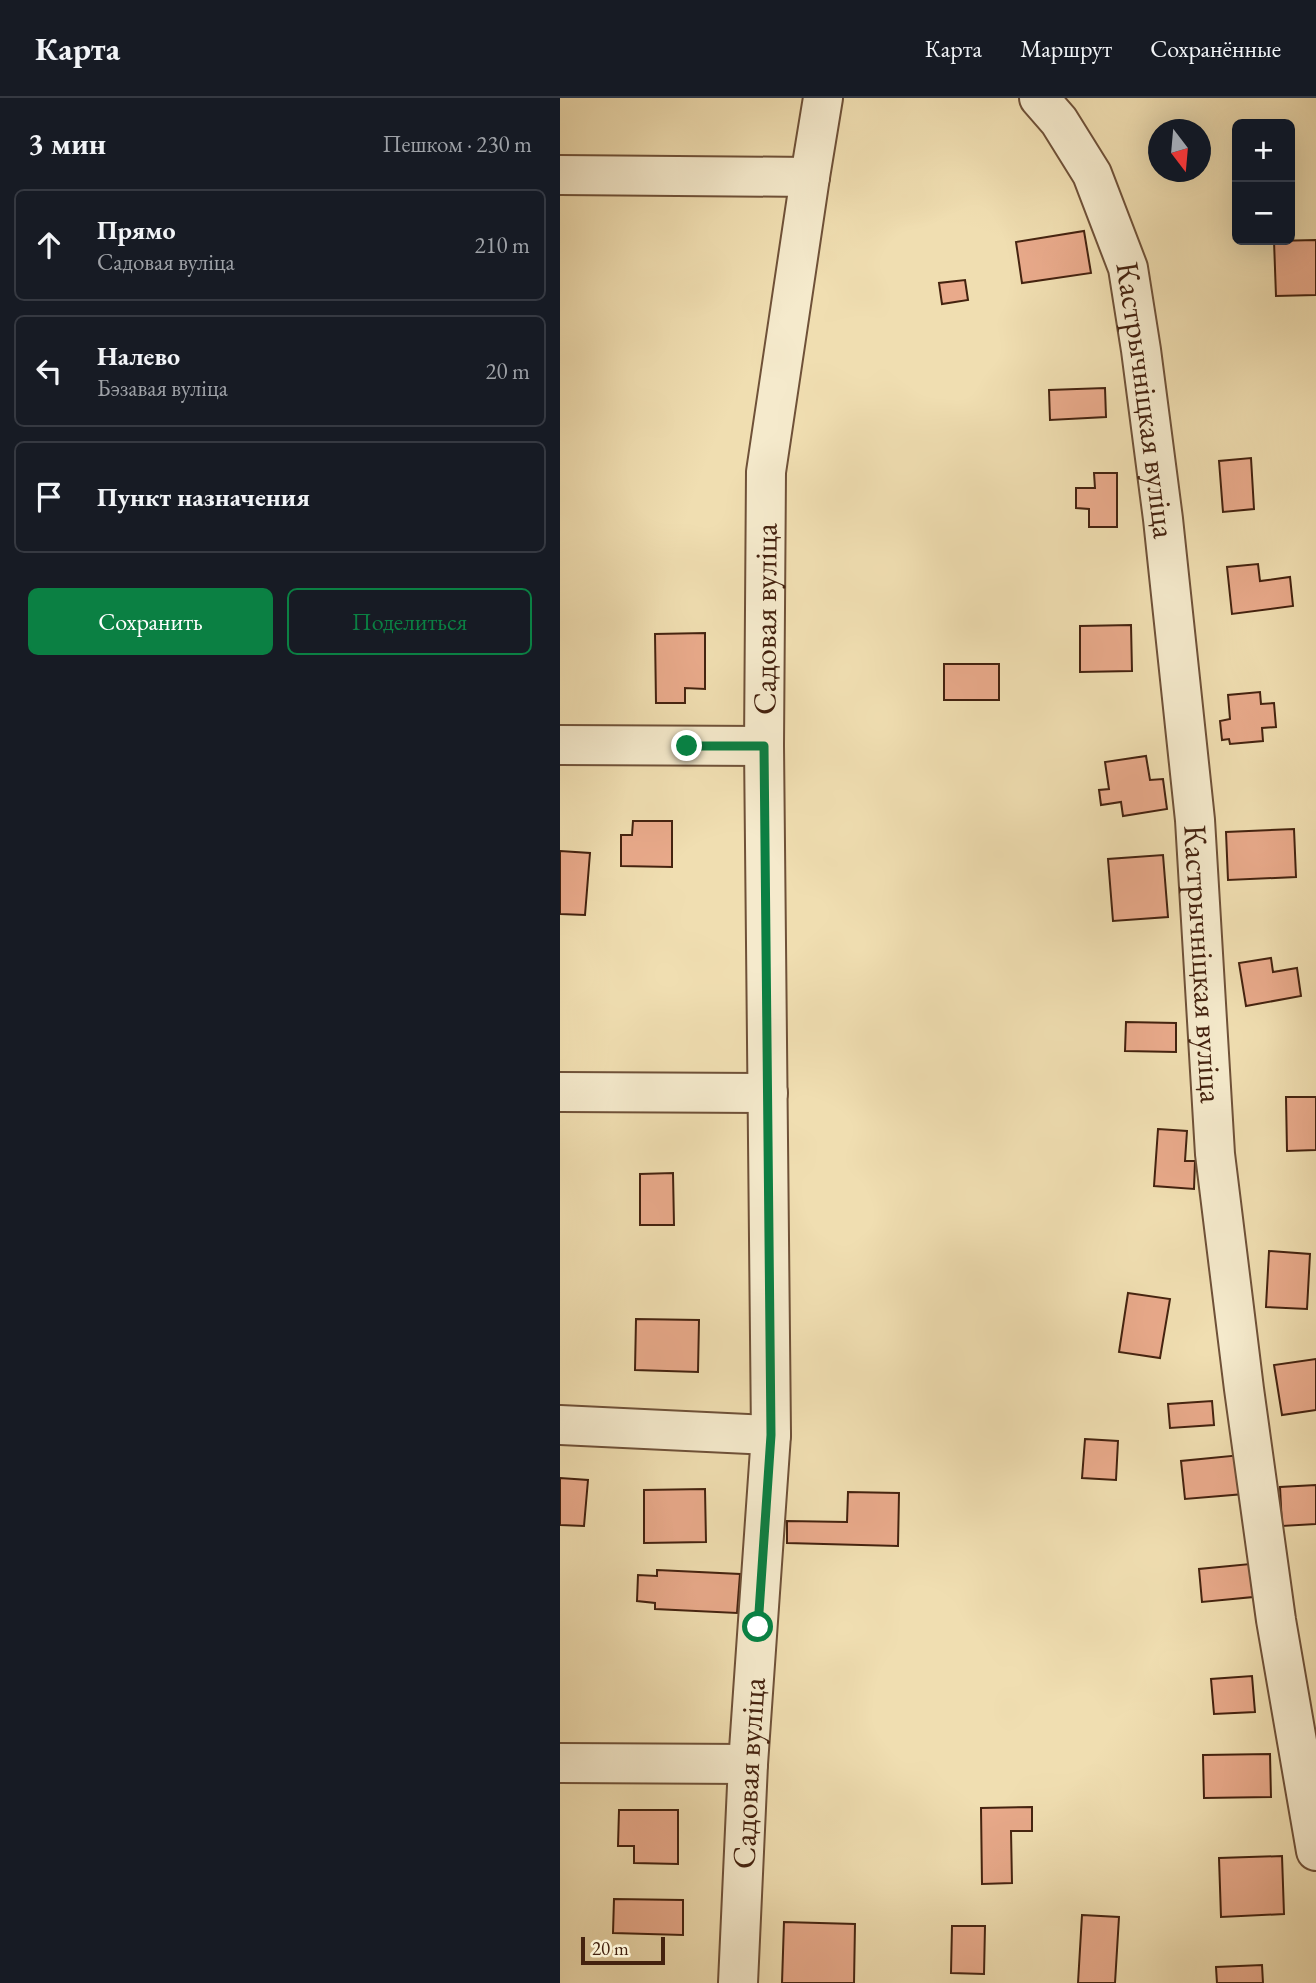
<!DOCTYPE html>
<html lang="ru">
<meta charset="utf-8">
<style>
body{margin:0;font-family:"EB Garamond",serif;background:#20242c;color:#f1f3f6}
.controls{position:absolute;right:21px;top:21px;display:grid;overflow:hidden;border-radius:10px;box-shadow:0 7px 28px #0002}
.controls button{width:63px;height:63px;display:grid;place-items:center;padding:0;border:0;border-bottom:2px solid #363941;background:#171b24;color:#f1f3f6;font:35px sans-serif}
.compass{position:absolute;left:588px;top:21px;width:63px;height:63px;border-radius:50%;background:#171b24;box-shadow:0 7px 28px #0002;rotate:164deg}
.scale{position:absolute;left:21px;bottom:18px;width:84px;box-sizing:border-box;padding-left:7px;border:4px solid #44220f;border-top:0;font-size:19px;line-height:24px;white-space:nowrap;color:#44220f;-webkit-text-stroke:5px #f5eacc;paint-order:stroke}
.stop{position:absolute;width:21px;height:21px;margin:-16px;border:5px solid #0b8043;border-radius:50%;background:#fff}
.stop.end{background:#0b8043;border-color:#fff;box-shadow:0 2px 7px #0008}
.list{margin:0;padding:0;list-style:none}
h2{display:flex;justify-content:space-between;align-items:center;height:91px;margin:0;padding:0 28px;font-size:30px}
h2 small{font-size:23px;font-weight:400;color:#9ea1a6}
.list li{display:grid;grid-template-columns:46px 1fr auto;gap:21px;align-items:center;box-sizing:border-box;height:112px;margin:0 14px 14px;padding:0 14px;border:2px solid #363941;border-radius:10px}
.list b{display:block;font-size:26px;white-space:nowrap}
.list p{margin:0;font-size:23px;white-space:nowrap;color:#9ea1a6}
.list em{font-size:23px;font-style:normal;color:#9ea1a6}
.actions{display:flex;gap:14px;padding:21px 28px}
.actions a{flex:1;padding:16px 0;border:2px solid #0b8043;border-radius:10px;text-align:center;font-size:24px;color:#0b8043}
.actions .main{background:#0b8043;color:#fff}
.icon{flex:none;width:38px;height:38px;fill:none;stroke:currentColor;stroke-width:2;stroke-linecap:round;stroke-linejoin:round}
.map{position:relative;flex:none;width:756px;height:1885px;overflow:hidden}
header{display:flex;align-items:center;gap:42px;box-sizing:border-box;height:98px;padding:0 35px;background:#171b24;border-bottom:2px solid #363941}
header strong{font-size:33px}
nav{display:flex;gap:38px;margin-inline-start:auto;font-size:24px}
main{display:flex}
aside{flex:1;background:#171b24}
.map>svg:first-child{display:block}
.building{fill:#e9aa8b;stroke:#44220f;stroke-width:2}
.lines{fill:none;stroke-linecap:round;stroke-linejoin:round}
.minor-casing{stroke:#6f5138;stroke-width:42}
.minor{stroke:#f5eacc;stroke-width:38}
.route{stroke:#0b8043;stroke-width:9}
.labels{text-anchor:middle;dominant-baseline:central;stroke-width:7;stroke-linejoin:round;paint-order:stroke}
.street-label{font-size:32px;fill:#44220f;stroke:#f5eacc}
</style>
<header>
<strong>Карта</strong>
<nav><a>Карта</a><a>Маршрут</a><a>Сохранённые</a></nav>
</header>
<main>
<aside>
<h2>3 мин<small>Пешком · 230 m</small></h2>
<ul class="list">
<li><svg class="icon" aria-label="ahead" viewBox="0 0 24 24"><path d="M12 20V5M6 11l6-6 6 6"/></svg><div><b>Прямо</b><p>Садовая вуліца</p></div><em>210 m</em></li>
<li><svg class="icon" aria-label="left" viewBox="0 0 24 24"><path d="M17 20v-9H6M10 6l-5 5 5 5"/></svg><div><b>Налево</b><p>Бэзавая вуліца</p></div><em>20 m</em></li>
<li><svg class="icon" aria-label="arrive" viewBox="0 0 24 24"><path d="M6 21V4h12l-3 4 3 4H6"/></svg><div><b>Пункт назначения</b></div></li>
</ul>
<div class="actions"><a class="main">Сохранить</a><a>Поделиться</a></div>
</aside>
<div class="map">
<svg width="756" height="1885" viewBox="0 0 756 1885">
<rect width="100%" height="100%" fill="#f0deb1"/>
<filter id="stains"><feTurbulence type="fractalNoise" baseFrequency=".00286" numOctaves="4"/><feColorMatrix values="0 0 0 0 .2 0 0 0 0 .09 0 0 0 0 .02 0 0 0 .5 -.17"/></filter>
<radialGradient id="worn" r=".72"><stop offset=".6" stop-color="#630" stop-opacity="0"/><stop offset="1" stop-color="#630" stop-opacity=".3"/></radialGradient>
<path class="building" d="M524,133L531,175L462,185L456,144Z
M756,142V197L716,198L714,143Z
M405,182L408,202L382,206L379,185Z
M545,290L546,319L490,322L489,292Z
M691,360L694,411L663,414L659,363Z
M534,375H557V429H529V411L516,410V390H535Z
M698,466L700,483L730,479L733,508L672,516L667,469Z
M571,527L572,573L520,574V528Z
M145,535V591L125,590V605H96L95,536Z
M384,566H439V602H384Z
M700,594L701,606L714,605L716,629L702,630L703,643L670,646L669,641L662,642L660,623L670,621L668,597Z
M586,658L590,682L603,681L607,711L563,718L561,704L541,707L539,692L549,691L545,664Z
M73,723H112V769L61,768V737H72Z
M734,731L736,779L668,782L666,734Z
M0,753L30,755L25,817L0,816Z
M603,757L608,819L553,823L548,761Z
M711,860L713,874L737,870L741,898L686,908L679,865Z
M566,924L616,925V954L565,953Z
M726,999H756V1052L727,1053Z
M598,1031L627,1033L625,1063H635L634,1091L594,1088Z
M113,1075L114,1127H80V1076Z
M709,1153L750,1156L747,1211L706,1209Z
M568,1195L610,1201L600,1260L559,1254Z
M76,1221L139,1222L138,1274L75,1272Z
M756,1261V1312L722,1317L714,1267Z
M652,1303L654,1327L610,1330L608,1306Z
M525,1341L558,1343L556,1382L522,1380Z
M681,1357L684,1396L625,1401L621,1363Z
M0,1380L28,1382L24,1428L0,1427Z
M756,1387V1426L722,1428L720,1389Z
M145,1391L146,1444L84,1445V1392Z
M288,1394L339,1395L338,1448L227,1445V1423L287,1424Z
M690,1466L693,1499L642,1504L639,1471Z
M97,1472L180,1476L177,1515L95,1511V1505L77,1503L78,1477L97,1478Z
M692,1578L695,1614L654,1616L651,1581Z
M710,1656L711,1699L644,1700L643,1657Z
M472,1709V1733H451L452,1785L422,1786L421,1710Z
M59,1712H118V1766L74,1765V1748H58Z
M722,1758L724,1816L661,1819L659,1760Z
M54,1801L123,1802V1837L53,1835Z
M522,1817L559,1819L555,1885H518Z
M224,1824L295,1826L294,1885H222Z
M392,1828H425L424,1876L391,1875Z
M702,1867L703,1885H657L656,1869Z"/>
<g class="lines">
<defs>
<g id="minor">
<path id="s1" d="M479,0L499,23L532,76L568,170L581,252L603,421L635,722L655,1056L684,1291L716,1522L756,1753"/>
<path d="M0,77L250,79"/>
<path d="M0,647L204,648"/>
<path d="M0,994L208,995"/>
<path d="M0,1327L211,1337"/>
<path d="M0,1665L188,1666"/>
<path id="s2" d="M178,1885L188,1666L211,1337L204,648L206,374L250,79L263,0"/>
</g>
</defs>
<use href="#minor" class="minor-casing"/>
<use href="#minor" class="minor"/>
</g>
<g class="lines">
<path class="route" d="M127,648H204L211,1337L198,1529"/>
</g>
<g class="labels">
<g class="street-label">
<text stroke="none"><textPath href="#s1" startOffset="327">Кастрычніцкая вуліца</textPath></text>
<text stroke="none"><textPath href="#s2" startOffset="1365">Садовая вуліца</textPath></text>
<text stroke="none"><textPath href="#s1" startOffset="894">Кастрычніцкая вуліца</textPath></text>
<text stroke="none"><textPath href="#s2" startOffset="210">Садовая вуліца</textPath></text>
</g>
</g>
<rect width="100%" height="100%" filter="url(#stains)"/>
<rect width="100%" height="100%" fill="url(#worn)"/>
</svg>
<div class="controls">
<button>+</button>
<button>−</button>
</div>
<svg class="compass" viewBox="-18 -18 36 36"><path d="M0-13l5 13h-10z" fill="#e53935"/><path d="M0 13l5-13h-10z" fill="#9ea1a6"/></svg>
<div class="scale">20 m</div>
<div class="stop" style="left:198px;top:1529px"></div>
<div class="stop end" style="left:127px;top:648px"></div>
</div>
</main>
